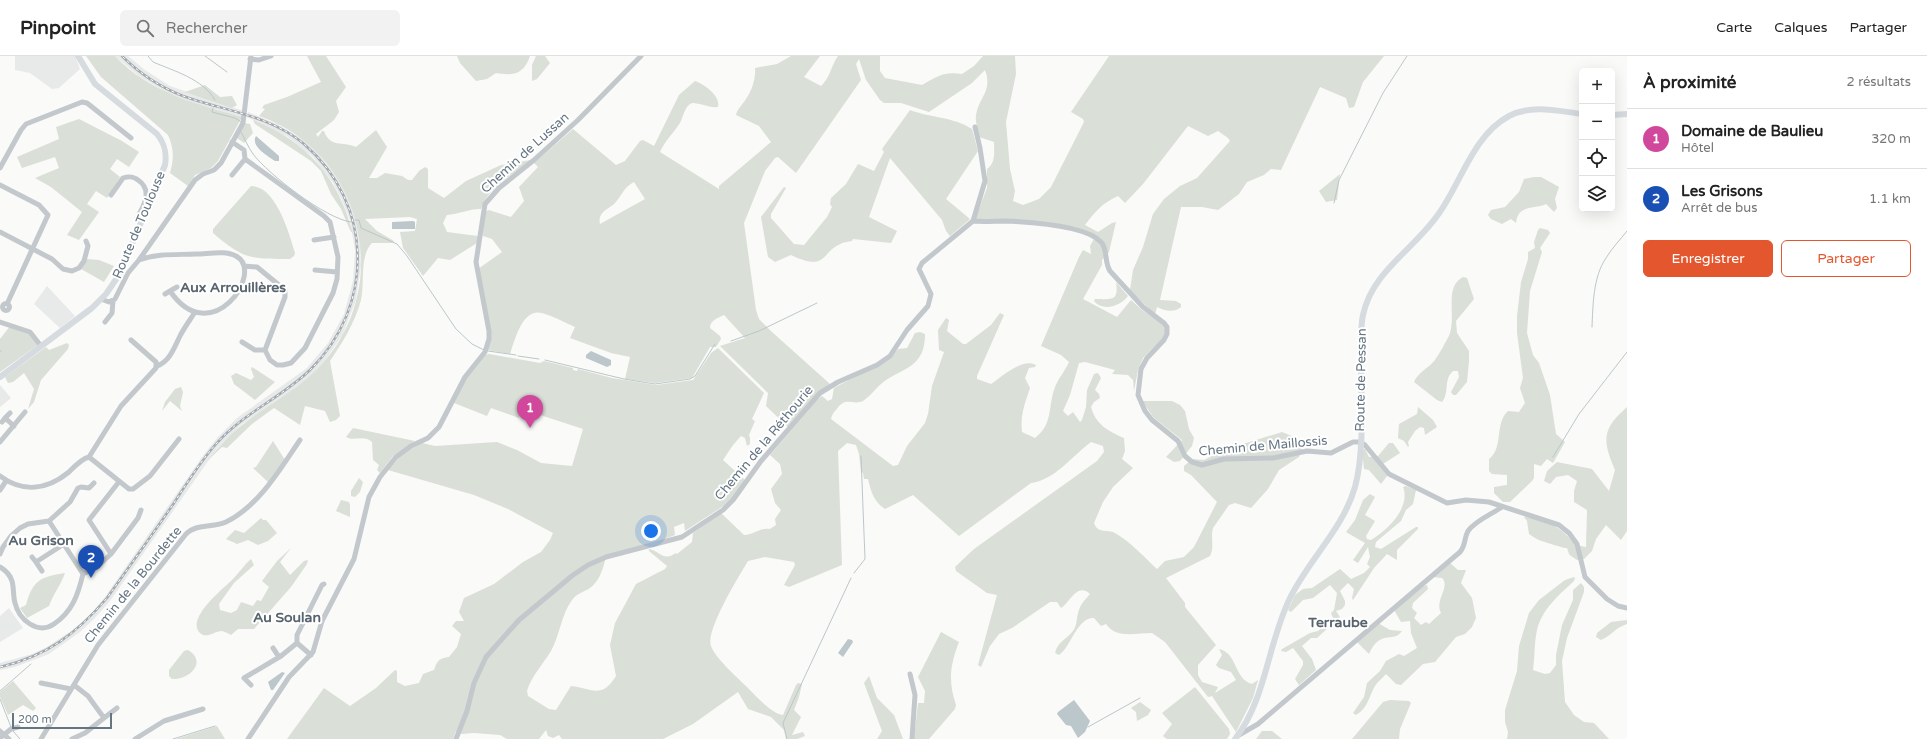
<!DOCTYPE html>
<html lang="fr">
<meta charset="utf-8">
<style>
body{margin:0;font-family:"Varela Round",sans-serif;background:#f2f2f2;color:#222}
.controls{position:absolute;right:12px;top:12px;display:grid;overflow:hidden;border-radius:6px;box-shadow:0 4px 16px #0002}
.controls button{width:36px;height:36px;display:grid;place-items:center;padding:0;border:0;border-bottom:1px solid #e0e0e0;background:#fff;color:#222;font:20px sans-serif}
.scale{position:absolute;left:12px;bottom:10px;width:100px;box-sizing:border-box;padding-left:4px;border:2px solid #657683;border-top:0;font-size:11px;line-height:14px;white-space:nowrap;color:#657683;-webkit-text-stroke:3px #fff;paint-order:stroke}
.you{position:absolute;left:651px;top:475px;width:14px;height:14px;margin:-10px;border:3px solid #fff;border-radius:50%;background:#1a73e8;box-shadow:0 0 0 6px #1a73e833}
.badge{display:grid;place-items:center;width:26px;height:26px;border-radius:50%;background:#e4572e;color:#fff;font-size:13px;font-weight:700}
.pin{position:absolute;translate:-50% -33px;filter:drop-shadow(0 1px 2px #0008)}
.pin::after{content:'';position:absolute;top:21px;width:14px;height:12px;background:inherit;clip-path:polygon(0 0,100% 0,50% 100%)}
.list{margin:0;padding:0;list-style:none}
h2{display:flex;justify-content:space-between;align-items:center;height:52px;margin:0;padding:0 16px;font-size:17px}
h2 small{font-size:13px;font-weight:400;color:#767676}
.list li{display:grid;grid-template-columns:26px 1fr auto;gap:12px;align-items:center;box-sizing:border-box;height:60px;padding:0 16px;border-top:1px solid #e0e0e0}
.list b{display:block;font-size:15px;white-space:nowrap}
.list p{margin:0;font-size:13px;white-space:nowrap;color:#767676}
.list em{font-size:13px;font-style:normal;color:#767676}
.actions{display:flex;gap:8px;padding:12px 16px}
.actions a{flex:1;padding:9px 0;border:1px solid #e4572e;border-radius:6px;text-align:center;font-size:14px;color:#e4572e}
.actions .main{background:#e4572e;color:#fff}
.icon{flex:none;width:22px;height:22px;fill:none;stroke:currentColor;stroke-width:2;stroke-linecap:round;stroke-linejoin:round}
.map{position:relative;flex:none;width:1627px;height:683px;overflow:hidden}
header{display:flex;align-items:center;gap:24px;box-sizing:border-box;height:56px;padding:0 20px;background:#fff;border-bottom:1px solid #e0e0e0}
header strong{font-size:19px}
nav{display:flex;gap:22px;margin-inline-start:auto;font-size:14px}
.search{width:280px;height:36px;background:#f2f2f2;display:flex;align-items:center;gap:10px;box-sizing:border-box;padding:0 14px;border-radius:6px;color:#767676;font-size:15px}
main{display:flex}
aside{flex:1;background:#fff}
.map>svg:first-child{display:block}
.built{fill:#e8e9e9}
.green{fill:#dadfd7;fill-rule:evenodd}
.water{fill:#bbc7cb}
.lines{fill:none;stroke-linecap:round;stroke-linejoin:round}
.stream{stroke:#bbc7cb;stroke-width:1}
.minor{stroke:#c3c8cc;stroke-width:5}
.major{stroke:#d6dbdf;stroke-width:6}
.rail-casing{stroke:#a2aab0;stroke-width:2.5}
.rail{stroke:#fff;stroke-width:1;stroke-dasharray:3;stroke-linecap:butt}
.labels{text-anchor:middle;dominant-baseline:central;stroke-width:4;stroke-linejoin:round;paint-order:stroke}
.street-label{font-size:13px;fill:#657683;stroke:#fff}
.neighbourhood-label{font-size:14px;font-weight:bold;fill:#57646e;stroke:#fff}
</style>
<header>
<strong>Pinpoint</strong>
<div class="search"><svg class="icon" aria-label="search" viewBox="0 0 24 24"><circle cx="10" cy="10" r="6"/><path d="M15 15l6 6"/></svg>Rechercher</div>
<nav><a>Carte</a><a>Calques</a><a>Partager</a></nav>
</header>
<main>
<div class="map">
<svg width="1627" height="683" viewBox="0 0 1627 683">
<rect width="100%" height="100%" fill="#fafaf8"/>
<path class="built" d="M15,0H75L80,13L59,32L52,33L30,17L15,14Z
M115,0H128L145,14L170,30L244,55L242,61L200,49L168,37L140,21Z
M248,56L277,68L304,84L317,96L339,123L352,150L360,177L361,210L356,244L343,278L324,306L312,319L299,329L241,369L218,391L110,545L94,563L80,576L49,598L15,611L0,614V607L32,598L47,591L77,571L90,559L105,541L202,401L217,382L237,362L307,312L328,287L344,258L353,225L355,195L350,164L341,142L333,127L313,101L288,81L247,61Z
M47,230L75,260L60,272L34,248Z
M0,329L11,342L0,351Z
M9,552L23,572L0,586V560Z"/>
<path class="green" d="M86,0H115C149,36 196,48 242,61L218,105L211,112L195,119L188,130L170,117C174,103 174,92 168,79L101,21Z
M307,0H326L346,31L336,45L339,56L334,64L316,78L318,81L322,75H324C330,92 342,85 356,91L376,74L387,91L369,122H377L385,117L402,120L408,124H412L419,115L425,111L428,113V132L444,142L466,125L501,109L531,104C515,117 487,132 481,153C473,152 458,158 447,159L443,167L447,176L478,180L477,187L450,204L438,202L423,220L403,192L400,176L415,175L417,163L410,161L365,163L377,175L394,185L392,187H372C359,200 365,227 361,244C355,266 343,286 330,305L340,360L336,364L330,366L325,355L305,350L300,369L274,352L252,368L227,392L222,391L207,405C218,392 228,380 241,370C268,348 300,333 323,307C394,226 362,96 259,60L265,53L262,52L264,49L287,41L321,26Z
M457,0H530C524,18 514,20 496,17L487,23L476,25L460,7Z
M536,0H545L550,7L537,23L532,25V9Z
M791,0H820L804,21L821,30C830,22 831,10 838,0H880V15L885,22L922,29C937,20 945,15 962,18L974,10L983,0H1015L1016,18L1006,66L1010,113L1015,135L1013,145L1023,149L1039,143L1051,131L1084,66L1083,63L1071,56L1109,0H1384L1363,26L1354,51L1349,52L1346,42L1320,31L1281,114L1271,113L1264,119L1247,126L1239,138L1218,154L1202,151H1181L1160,244L1176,245L1181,248V251C1174,257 1165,255 1157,251L1155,259L1130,234L1133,214L1143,191L1153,158L1164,143L1180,130L1197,122L1230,85L1228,82L1218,75L1208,80L1188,70L1143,128L1125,147L1118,140C1102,147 1095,156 1085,169L1098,176L1112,167L1116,166L1109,196L1102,204V209L1083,243L1117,261L1131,244L1142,254L1165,269V280L1143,302L1138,314L1134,335L1133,324L1128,319L1112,318L1115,314L1085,306L1079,307L1070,339L1063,355L1068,360L1073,356L1080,366L1082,364L1086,351L1087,334L1094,318L1098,317L1101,322L1095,334L1099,338L1100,342L1094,346L1091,351C1096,369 1108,375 1124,382L1125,395L1122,403L1133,412L1113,431L1103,446L1094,467C1098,478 1107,473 1115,477C1131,486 1144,501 1157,513L1165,505L1184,501L1194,491L1217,446L1191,419L1184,415V410L1192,403L1204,404L1224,394L1282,376L1294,381L1302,393L1299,401L1279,414L1268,433L1251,452L1235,447L1229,449L1213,472C1210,481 1215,490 1210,500L1166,522L1185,547V551L1216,589L1198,609V619L1202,626L1218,631L1215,637L1236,624L1231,616L1219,612L1216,609L1222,599L1219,593C1238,597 1233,622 1252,628L1258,624L1253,642L1236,676L1212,640L1208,641L1165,586L1152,577C1136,577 1116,583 1106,568L1101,570L1094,562C1077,561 1071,591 1059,599L1055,597C1058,585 1066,584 1073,575C1078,568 1076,561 1079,554C1081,547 1086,543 1090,538C1077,526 1070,547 1061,552L1057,546H1050L1012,572L999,578L990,590L981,611L978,609L997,539L987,537L956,515L955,511L974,493L1097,405L1104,396L1103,390L1091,386C1072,400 1055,424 1031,427L959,480L913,439L885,453C874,446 871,436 868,423H864L863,417L861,416L859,398L856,389L847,387L838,395L842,509L789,531L784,529L795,509L794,506L765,501L748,505C739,520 705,575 711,590C715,602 738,622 747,631C755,639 772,658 783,659L796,629L798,627L802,628L799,641L794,654L801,661L792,679L803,676L805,680L797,683H786L784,674L771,661L748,653L738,636L693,668L663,683H562L559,679L553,682L548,680L546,674L539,683H507L500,679L474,677L462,678L456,675L453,683H287L324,632L350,650L376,632L395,614L397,615V626L405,630L419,627L423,618L434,614C437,605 439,602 449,601L457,591L461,578L452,570L456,565H464L459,556L464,542L494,528L523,506L541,496L550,484L553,477L508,453L474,439L388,414L403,397L422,387L435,390L497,386L517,394L541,407L572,410L583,373L522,353L519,362L491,352L487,360L454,347L467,321L485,299L489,298L540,307L544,305L573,312V314L577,315L578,313L612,322L656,329L693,324L711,297L718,292L764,337L752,363L755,365L749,379L750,382V388L747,390L745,382L741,380L733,389L723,404L746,425L728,447L685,475L684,467L674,471L675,479L657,486L606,500C604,510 600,525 590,532C584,536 577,537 572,544C561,559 560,579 551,595C543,608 531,621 527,635L528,640L549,653L556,654L571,630C592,632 601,644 616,620L610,589L615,567L636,528L665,513L667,510L649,495V493C660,495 663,506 676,497L677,498L692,486L693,477L721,457L744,479C753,479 761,471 770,473L776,469L775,463L781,454L775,447L771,433L782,418L780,408L770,399L817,344L822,340L828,345L832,343L834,332L890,302L898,293L907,292L915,277L920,276L925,278C925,309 907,311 886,324C877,330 872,339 863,345C852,350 846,339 836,354C833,357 832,359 831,363L893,410L898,409L907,390L925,367L928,358L932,330L944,296L939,294L938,274L946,262L949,264L947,275L963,288H966L991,269L1000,257L1004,259L977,320V323L991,328C1002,321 1023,301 1036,309L1035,311L1029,312L1025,322L1030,332C1025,347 1020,359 1022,376L1035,382C1053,368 1048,352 1054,334C1057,324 1065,315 1069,306L1061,299L1041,290L1079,201L1083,194L1091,198L1090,190L1095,181L1065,169L979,164L975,163L987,132V113C996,107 994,96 994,86L979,81C978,75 975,65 976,59C979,41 993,35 985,14L972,27L929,56L901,47H884L880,44L866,24L859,3L856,8L861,24L796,117L778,101L775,102L765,115L744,167L756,254L759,263L772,276L830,328L817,339L789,372L766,350L768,337L720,290L745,282L724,259C718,262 710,264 710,272L720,280L721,283L716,291H710L692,322L655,327L625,323L630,301L611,297L570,282L575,271C564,266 553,260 542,257C522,252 515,284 510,298L488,294L490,283L478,213L502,196L492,183L483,180L484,156L489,154L511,161L524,145L519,131L538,111L534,107L573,73L616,109L625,105L640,85L643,84L654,90L679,39L695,25C704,28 721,40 718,51C709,52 700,47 693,47C685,48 683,62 680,67C673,78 666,83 660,96L719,133V130L771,86L759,70L736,59C737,53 743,48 746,43C752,34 756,22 755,12L777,8ZM634,126L645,143L600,168C597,156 609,153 615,147C623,138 623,132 634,126Z
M205,29L220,41L232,40L237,49L232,52L185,36Z
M910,54C931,62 954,61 972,73L978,95L946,143L970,163L969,164L950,180L946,175L942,164L890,102L869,161L897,175L891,187L853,183L852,185C818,189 833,219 791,199L775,206L768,201L761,161L784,131L786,132L771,158V162L794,188L804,189L827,161L832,151L830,148L831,142L846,128L858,108L874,115L884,96L882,93Z
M79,63L122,85L139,96L129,111L117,103L110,113L120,121L107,142L96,135L87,148L99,156L79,184L67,179L82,156L51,131L35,122L59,112L55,101L22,112L17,101L59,83L56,71Z
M253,64C307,85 339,122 353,178L350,174L341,153L331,138L321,115L311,105L255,68Z
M244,67L250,68L253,77L244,87L237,82Z
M1340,118L1337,144L1326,146L1319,135Z
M1534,121H1541L1559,131L1555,143L1557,152L1554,156L1546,148C1533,154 1518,148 1516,167L1511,163L1502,168L1491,163L1488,159L1491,154L1505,151L1519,136L1524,123Z
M251,130C276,130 289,177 295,197L294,200L290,203C250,203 243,203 213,177V173Z
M1540,172L1548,174L1550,177L1540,192L1542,196L1530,235L1527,277L1533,299L1539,307L1550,339L1556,378L1565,386L1553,407L1547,403L1541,410L1534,408V422L1532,425L1510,446H1503L1494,437V431L1507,429V419L1492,418L1489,415V403C1504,392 1494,368 1508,355L1519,356L1525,347L1520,332L1523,322L1517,277V260L1521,226L1528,203V196L1535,192L1534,186L1538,174Z
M87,203L99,204L114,210L104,226L81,213Z
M1463,221L1467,222L1474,243L1456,265L1457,277L1469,295V305L1467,326L1456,339H1453L1451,336L1459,321L1458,315H1453C1443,324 1450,336 1442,346L1437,344L1414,326C1418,316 1429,312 1435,304C1438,300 1449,281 1450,277C1456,258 1444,231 1463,221Z
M1116,226L1128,240C1121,250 1103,256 1094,245L1095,243C1112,243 1119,246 1116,226Z
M10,270L27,276L39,288L0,316V283Z
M67,287L69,289L68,293L41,324L34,346L28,353L34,333L24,317L13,326L8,327L5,321L46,291L49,294Z
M252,311L275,326L255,344L234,328L231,320L236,317L251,324L254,321L251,313Z
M181,331L183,336L180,350L182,355L170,345L162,355L165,346L175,333Z
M1142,345H1172L1180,349L1185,355L1189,373L1194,382L1192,390L1180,405L1174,406L1166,401L1182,384L1154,362Z
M1418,351L1433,364L1437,371L1425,379L1424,372L1420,371L1415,375L1408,386L1409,390L1408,391L1404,385L1398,382L1399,368L1417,358Z
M1627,351V475L1621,484L1606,469L1596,483L1592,495L1584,503L1577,504L1571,500L1569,498L1567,492C1562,492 1560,490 1554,489C1543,485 1540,486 1529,478L1527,465L1524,461C1545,462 1564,473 1575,489L1586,491L1587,454L1574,446V435L1577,425L1568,419L1556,421L1550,428L1544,425L1547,415L1557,406L1592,413L1609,435L1615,414C1602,384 1602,373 1627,351Z
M353,372L415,385L393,400L380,417L377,414L379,409L373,404L372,386C364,378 355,386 346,381Z
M273,385L285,404L268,426L253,412L256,411Z
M1389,387H1393L1400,397L1383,408L1390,416L1381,428L1369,414L1364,413L1362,394L1365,393L1369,401L1378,400Z
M359,422L363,426L360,436L355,441L351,440V435Z
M1406,430L1416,434L1413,448L1406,454L1401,465L1376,486L1375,491L1381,493L1416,471H1418V473L1397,494V504L1387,498L1374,512L1353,544L1352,542L1354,533L1348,527L1340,535L1345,545V549L1342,553L1336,555L1340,561L1317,582H1311L1302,590L1312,603L1316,614L1299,629L1295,623L1303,609V605L1293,592L1286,596L1281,595L1282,593L1310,577L1318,575L1333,562L1331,557L1334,554L1337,537L1330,529L1313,542L1303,544L1291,556L1288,554L1295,539L1303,533L1312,532L1340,513L1351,523L1364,517L1370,511L1367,508L1370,501L1368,491L1358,507L1353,504L1365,487L1346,476L1355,464L1363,444L1370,438L1375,441L1365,459L1375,465L1366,480L1367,483L1371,484C1388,474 1411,451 1403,431Z
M341,444L349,446L350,449V461L336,455Z
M261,462L263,464H266L277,477L268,485L258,489L248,484L237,488L226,483L235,474L244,477Z
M291,492L280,506L290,519L304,505L308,504L307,508L291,531L254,573H238L231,579C228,577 225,576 222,575C214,575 206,584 199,576C187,561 224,532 232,524C239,517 244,509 251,503L254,509L234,527L219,548L220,554L231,557L237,554L241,546L253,550L257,544L261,545L269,531L262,525L277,505Z
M1450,507L1458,514H1466L1461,527L1472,542L1476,562L1472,571L1465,578L1456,581L1435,606L1423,608L1401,629L1396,628L1386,618C1383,622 1378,625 1375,630C1369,640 1368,652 1356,659L1353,657L1364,641L1367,627L1380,615L1386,605L1399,598L1404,600L1417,592L1411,577L1410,565L1401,566L1394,554L1420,531L1427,529L1428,533L1413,547L1412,552L1417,557L1414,562L1421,569L1426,566L1429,568L1441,557C1434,544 1451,531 1442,522L1432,521Z
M65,517C61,529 53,538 49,550L27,562L20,552L26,549C33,524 40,521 65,517Z
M1574,521L1575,522L1574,525C1559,539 1542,553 1537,574C1534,587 1535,601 1533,614L1545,618L1550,617L1556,609V599L1562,569L1573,544V534L1581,527L1584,531V536L1567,582L1562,605L1565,646L1574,659L1584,666L1594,667L1609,683H1507L1508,676L1505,666V654L1517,615L1519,590L1529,557L1539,544L1565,524Z
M1627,564V568C1616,571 1611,580 1601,584L1596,581L1597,577L1611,566Z
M1378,567L1390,574L1402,575C1393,588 1381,572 1369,598L1357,586Z
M941,576L959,586C950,609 948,625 956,649L955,653L929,683H914L918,647H924L925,635L918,621Z
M188,594C208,606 189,624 172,623L169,620V614L184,595Z
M869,620L877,642L894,659L903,683H877L882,675L864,627Z
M13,625L36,652L33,655L23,649L8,659L0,641V636Z
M1195,631L1229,673L1230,678L1227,683H1167L1163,680L1172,668L1162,657Z
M1390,644L1409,645L1411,647L1400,673L1399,683H1352L1383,646Z
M1140,646L1151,654L1148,659L1137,665L1136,656L1131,652Z
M217,670L225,683H176Z
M1262,675H1272L1282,683H1256Z"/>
<path class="water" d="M256,80L279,100V105H275C268,100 250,90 256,80Z
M413,165L415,166V173H392V166Z
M591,295L611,304V309L607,311L586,302V299Z
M848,583L852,584L853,586L843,601L838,597Z
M282,616L285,617L273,634H271L268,626Z
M1074,644L1090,665L1085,676L1078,682L1071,670L1066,669L1057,658L1058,656Z"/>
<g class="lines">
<path class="stream" d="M148,0L153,6C174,15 203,23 215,44
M205,0L227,16
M213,52L212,56L235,62L241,66
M241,76C245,83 248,91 253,98C268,118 326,163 351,166
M1334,147L1339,124L1383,37L1407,0
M355,164H359L361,172L397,188L407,200L456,273L472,288L484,294
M1592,271C1593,249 1593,221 1606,202C1612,192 1620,184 1627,175
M731,285L759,275L817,247
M0,295H1
M488,295L516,299
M518,300L539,303
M545,304L624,323L655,328L690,323L695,320L715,288
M1553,401L1579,358L1627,296
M854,517L865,503L861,400
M0,635L31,608
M0,643L11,671
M1088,671L1140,642
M13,675L20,683
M173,683L215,670
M787,683L783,667L851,522"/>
<path class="minor" d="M250,3L259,4L271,0
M232,86L244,94L245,103L324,160L330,166L338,201L337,223L333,237L305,292L291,307L283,309H277L270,304L265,294L285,241V234L257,211L244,210
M0,112L21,74L26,68L82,46L87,47L131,82
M232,119L245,103
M0,129L39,149L48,159L7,248
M111,139L123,122C129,120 133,120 138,124C153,134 144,150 137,162L142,165
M973,165C984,166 995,165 1006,165C1029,166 1085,169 1101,186C1108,193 1104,206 1110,215L1143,251L1164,267L1167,271V278L1164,284L1147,302L1141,313L1138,339L1145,355L1152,364L1178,385L1185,400L1192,406L1202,409L1224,403L1273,402L1307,395L1331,397L1353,386H1360L1365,389L1389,418L1447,447L1466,444L1489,446L1559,469L1569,477L1577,488L1585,521L1607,543L1618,550L1627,552
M973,165L985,125L980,92L975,71
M0,176L52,203L63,213L72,215L79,212L84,205L88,190L86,185
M314,184L334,181
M139,204C158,197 177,199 196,198C208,198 225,194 236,200C266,216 211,295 170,235L165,238
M315,214L337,216
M170,235L177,231
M101,243L109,246L115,243L128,217L139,204L195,124L203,118L214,114L221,107L243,67L251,0
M2.5 251a3.5 3.5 0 1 1 7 0a3.5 3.5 0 1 1-7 0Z
M0,266L30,276L41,290
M105,266L112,257L113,245
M242,286L255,294H265
M157,310C170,305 174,292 180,280C184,272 190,264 195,256
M5,362L10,357
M2,366L5,362L14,370
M0,386L25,356
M89,401L121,350L156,312V306L131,284
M0,420C23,437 47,434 69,416C74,411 81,403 89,401L129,433H133L150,420L179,383
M0,434L6,425
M0,498L3,491L11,480L20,472L28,468L49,465L70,446L78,432L81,431L89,432L94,427
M111,498L138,462L141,454
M32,501L36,506L64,488
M36,506L42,515
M0,511C5,514 10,519 12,525C14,532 13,540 15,547C19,564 38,579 54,568C72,556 78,539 83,518L49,465
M83,518L100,508L111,498L89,464L118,427
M297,587V579L322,529L324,528
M273,592L279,601
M910,618L915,639L912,683
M41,627L71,633
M251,629L244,622L281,600L297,587L311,599
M104,662L117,652
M0,675L9,683
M1239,679L1258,668L1460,496C1466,489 1464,482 1468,475C1475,465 1492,458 1502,451
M0,682L11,673L18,671
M41,683L98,589L186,478C197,467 213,472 226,466C259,450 280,413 300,384
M72,683L85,677L104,662L88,640L74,629
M135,683L164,665L203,653
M248,683L289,621L313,596L322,565L354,503L369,441L380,421L396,401L411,390L428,382L439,371L465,321L485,296L489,283V275L476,206L485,148L499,132L534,104L578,64L641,0
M456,683L467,655L474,627L486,601L519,564L573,519L588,509L606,501L682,481L723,454L733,444L761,405L820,337L838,326L877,309L890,300L907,274L928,250L931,238L919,213L922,207L973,165"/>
<path class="major" d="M1612,59L1627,58
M0,321L92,252L106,238L119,219L165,109C167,97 165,88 157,78L95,28L78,0
M1235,683C1266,644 1268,586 1290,542C1309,503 1343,473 1355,431C1365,395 1361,340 1361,302C1361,288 1360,273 1363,259C1372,216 1413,194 1437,160C1461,128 1472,80 1509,60C1533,48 1557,55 1582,58"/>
<defs>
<path id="rail" d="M0,611C47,600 76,578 107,542C129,511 152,479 174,447C187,427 200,406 216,388C243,357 281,342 310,314C375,250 374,148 304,88C270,59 224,55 183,40C160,31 139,17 122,0"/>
</defs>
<use href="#rail" class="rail-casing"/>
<use href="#rail" class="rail"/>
</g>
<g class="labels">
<g class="street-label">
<text transform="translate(525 97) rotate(-42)">Chemin de Lussan</text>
<text transform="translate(139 169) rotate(-67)">Route de Toulouse</text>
<text transform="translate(1361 324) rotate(-89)">Route de Pessan</text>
<text transform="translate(764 387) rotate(-50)">Chemin de la Réthourie</text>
<text transform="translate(1263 390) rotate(-5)">Chemin de Maillossis</text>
<text transform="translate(133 529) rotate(-51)">Chemin de la Bourdette</text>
</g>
<g class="neighbourhood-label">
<text x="233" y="231">Aux Arrouillères</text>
<text x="41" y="484">Au Grison</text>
<text x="287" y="561">Au Soulan</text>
<text x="1338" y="566">Terraube</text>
</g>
</g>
</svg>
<div class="controls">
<button>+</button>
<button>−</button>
<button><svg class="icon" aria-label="locate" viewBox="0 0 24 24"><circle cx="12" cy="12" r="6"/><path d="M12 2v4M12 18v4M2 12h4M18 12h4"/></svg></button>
<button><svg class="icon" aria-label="layers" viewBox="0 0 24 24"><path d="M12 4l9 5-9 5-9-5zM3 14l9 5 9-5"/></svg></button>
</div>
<div class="scale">200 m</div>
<div class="you"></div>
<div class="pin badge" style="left:530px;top:372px;background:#d1479c">1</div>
<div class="pin badge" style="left:91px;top:522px;background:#1a4fb4">2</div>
</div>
<aside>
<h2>À proximité<small>2 résultats</small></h2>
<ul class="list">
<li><span class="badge" style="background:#d1479c">1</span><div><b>Domaine de Baulieu</b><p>Hôtel</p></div><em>320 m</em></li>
<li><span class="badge" style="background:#1a4fb4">2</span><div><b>Les Grisons</b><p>Arrêt de bus</p></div><em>1.1 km</em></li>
</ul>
<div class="actions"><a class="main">Enregistrer</a><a>Partager</a></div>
</aside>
</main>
